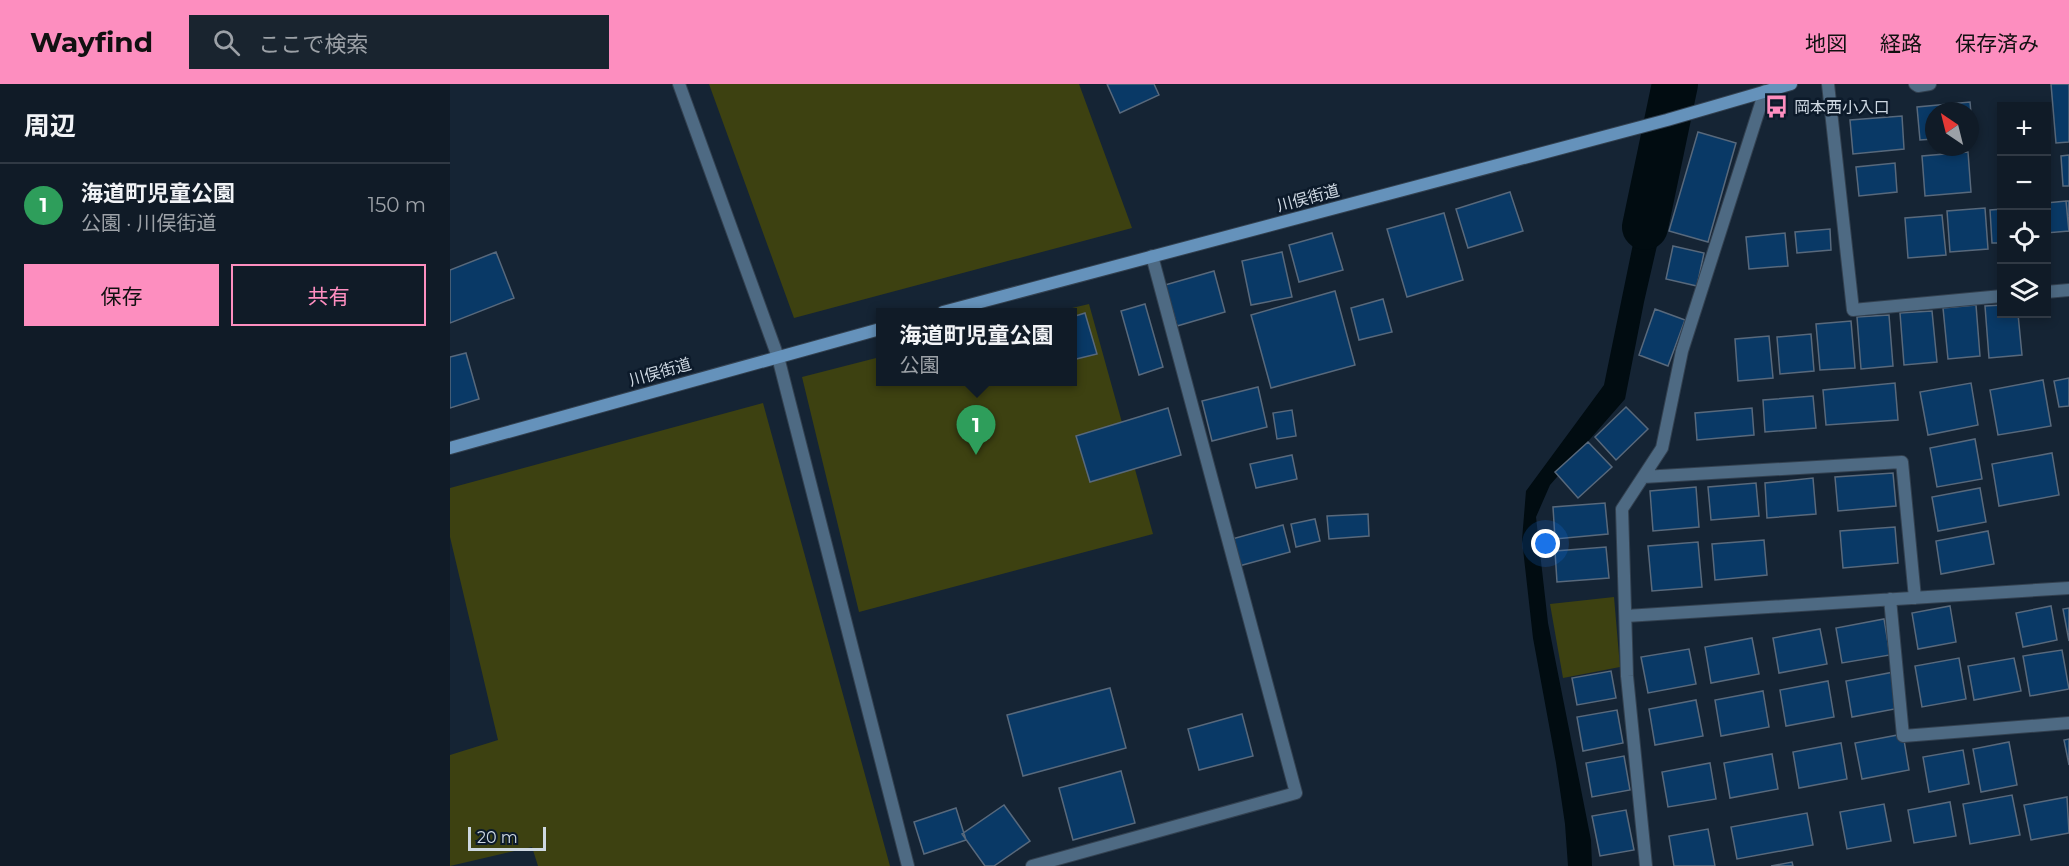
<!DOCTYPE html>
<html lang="ja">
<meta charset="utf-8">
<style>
body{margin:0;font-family:Montserrat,"Noto Sans JP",sans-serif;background:#19242f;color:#f1f3f6}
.controls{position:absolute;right:18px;top:18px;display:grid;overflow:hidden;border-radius:0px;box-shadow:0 3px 9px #0003}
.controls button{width:54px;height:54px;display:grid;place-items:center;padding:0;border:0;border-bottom:2px solid #303944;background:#101b27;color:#f1f3f6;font:30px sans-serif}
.compass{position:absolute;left:1475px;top:18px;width:54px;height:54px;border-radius:50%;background:#101b27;box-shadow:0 3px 9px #0003;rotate:325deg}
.scale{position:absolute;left:18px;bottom:15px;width:78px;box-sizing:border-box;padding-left:6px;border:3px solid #ced8e2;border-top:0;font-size:16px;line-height:21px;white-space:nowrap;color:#ced8e2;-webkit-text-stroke:4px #0c1a2a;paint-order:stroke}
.you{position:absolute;left:1096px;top:460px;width:21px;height:21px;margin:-15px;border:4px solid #fff;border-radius:50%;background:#1a73e8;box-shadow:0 0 0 9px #1a73e833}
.badge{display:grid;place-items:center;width:39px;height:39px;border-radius:50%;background:#fd8ebf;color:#fff;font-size:20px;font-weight:700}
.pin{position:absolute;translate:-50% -50px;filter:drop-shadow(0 2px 3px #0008)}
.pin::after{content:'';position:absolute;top:32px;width:21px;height:18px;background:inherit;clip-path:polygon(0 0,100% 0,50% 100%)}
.popup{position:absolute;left:426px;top:224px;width:201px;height:78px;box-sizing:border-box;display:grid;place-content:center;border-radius:0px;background:#101b27;filter:drop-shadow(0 2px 4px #0005);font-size:20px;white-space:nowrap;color:#9ca1a7}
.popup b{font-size:22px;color:#f1f3f6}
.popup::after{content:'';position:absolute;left:50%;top:100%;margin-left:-12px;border:12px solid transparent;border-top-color:#101b27}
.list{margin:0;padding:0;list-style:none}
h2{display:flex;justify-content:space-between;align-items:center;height:78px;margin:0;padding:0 24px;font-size:26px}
h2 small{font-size:20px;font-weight:400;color:#9ca1a7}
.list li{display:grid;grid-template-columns:39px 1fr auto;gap:18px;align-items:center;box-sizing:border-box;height:84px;padding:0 24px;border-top:2px solid #303944}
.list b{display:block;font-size:22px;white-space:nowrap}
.list p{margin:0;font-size:20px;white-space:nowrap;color:#9ca1a7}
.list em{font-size:20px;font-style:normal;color:#9ca1a7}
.actions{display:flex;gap:12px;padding:18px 24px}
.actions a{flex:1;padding:14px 0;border:2px solid #fd8ebf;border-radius:0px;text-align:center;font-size:21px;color:#fd8ebf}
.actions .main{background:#fd8ebf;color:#111}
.icon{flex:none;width:33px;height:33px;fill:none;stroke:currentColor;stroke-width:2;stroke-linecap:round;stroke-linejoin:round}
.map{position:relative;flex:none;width:1619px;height:782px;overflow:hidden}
header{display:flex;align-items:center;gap:36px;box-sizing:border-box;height:84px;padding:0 30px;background:#fd8ebf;color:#111}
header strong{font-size:28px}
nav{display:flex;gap:33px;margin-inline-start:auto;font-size:21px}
.search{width:420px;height:54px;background:#19242f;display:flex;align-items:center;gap:15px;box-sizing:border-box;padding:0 21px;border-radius:0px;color:#9ca1a7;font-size:22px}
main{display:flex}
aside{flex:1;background:#101b27}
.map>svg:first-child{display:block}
.green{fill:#3d4111}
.water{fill:#010c11}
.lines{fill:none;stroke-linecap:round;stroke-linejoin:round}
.river{stroke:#010c11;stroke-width:46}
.building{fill:#093966;stroke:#58697c;stroke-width:1.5}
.street-casing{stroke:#334150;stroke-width:14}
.secondary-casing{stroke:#334150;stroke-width:14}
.street{stroke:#4e6a83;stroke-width:12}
.secondary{stroke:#6592bb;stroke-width:12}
.labels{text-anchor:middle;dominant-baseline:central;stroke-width:5;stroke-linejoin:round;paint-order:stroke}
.poi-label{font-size:16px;fill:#ced8e2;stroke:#0c1a2a;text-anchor:start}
.street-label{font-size:16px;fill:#ced8e2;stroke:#0c1a2a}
</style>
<header>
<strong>Wayfind</strong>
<div class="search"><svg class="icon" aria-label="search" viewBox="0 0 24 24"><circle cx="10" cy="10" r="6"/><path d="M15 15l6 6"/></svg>ここで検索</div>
<nav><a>地図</a><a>経路</a><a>保存済み</a></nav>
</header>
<main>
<aside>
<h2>周辺<small></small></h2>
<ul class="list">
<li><span class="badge" style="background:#2e9e5b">1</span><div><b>海道町児童公園</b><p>公園 · 川俣街道</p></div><em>150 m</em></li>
</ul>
<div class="actions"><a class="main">保存</a><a>共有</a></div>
</aside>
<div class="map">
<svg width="1619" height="782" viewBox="0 0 1619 782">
<rect width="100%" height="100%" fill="#152434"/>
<path class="green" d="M259,0H629L682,144L344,234Z
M639,220L703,450L409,528L352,293L430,273V298H622V228H605Z
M313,319L440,782H88L82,763L0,782V671L48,656L0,453V404Z
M1164,513L1170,583L1113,594L1100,520Z"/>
<path class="water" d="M1227,75L1194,218L1175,315L1100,401L1086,433L1098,539L1141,756L1142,782H1118L1115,740L1106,679L1083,554L1072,456L1076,407L1154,301L1199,82Z"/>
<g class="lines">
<path class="river" d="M1195,143L1225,0"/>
</g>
<path class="building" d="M657,0H704L709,11L670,29Z
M1601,0H1619V58L1606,59Z
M1520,18L1523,52H1520V27H1484V55L1470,56L1467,23Z
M1452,32L1454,65L1403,70L1400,36Z
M1248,48L1286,59L1258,158L1219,147Z
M1518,68L1521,108L1475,112L1472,72Z
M1619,71V102H1613L1611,72Z
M1445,79L1447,108L1409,112L1406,83Z
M1060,108L1073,147L1018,164L1006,125Z
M1616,117L1619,147L1596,149V119Z
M1616,117H1619V148Z
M1535,124L1538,165L1500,168L1497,127Z
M1552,125V159H1542L1540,126Z
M994,129L1013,196L957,213L937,145Z
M1492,131L1496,171L1458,174L1455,134Z
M1380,145L1381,166L1347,169L1345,148Z
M882,149L893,186L849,198L839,161Z
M1335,149L1338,182L1299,185L1296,153Z
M1223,162L1254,169L1247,202L1216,195Z
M46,168L64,214L0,239V186Z
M832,168L842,213L801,221L792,177Z
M764,187L775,228L727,242L715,201Z
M885,207L905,281L821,304L801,231Z
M933,215L942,248L909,256L901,224Z
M695,220L713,283L689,291L671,227Z
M1526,221L1530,272L1498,275L1493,224Z
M1552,221V230H1568L1572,271L1539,274L1535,222Z
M1205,225L1235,236L1218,282L1189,271Z
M1482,227L1487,278L1454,281L1450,229Z
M635,229L647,270L622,276V233Z
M1439,231L1443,282L1411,285L1407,233Z
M1401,237L1405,284L1370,286L1366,240Z
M1361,250L1364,287L1330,290L1327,253Z
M1319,252L1323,294L1288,297L1285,255Z
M16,269L29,315L0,324V273Z
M1619,294V322L1609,323L1604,297Z
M1593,296L1601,342L1548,351L1540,306Z
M1445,299L1448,336L1376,341L1373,306Z
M1521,299L1528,341L1478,351L1470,308Z
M808,303L817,343L762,357L752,317Z
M1363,312L1366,344L1315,348L1313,316Z
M1176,323L1198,345L1166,376L1145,353Z
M718,324L731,371L640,398L626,352Z
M1302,324L1304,351L1247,356L1245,329Z
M842,326L846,352L827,355L823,329Z
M1525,355L1532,395L1487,403L1480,364Z
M1138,358L1162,383L1128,414L1105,388Z
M1602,369L1609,411L1549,422L1542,380Z
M842,371L847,395L806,404L800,380Z
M1443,389L1446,422L1388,427L1385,393Z
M1363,394L1366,430L1317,434L1315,399Z
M1306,399L1309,432L1261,436L1258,403Z
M1246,403L1249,443L1203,447L1200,407Z
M1530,404L1536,438L1488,447L1482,413Z
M1155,419L1158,450L1105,455L1103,423Z
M918,430L919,452L879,455L877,432Z
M865,435L870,457L846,463L841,440Z
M833,441L840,468L789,482L782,455Z
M1445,443L1448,479L1393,484L1390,447Z
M1538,447L1544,480L1491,490L1486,457Z
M1314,456L1317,491L1265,496L1262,460Z
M1248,458L1252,503L1202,507L1198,462Z
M1156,463L1159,494L1107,498L1105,467Z
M1500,522L1506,558L1468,565L1462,529Z
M1601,522L1607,556L1573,563L1566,529Z
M1619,524V557L1613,525Z
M1434,535L1440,571L1392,579L1386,544Z
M1370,545L1377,580L1329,589L1323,554Z
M1302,554L1309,590L1261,599L1255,563Z
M1239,565L1246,600L1198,609L1191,573Z
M1612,566L1619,605L1580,612L1573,572Z
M1509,574L1516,615L1472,623L1465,582Z
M1564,574L1571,607L1524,616L1518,582Z
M1161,587L1166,614L1127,621L1122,594Z
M1444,588L1450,624L1402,633L1396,597Z
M1378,597L1384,633L1336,642L1330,606Z
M660,604L676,664L573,692L557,631Z
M1313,607L1319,643L1271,652L1265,616Z
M1246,616L1253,652L1205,661L1199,625Z
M1167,626L1173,659L1133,667L1127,633Z
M792,630L803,672L749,686L738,645Z
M1453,650L1459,686L1412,695L1405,659Z
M1619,655V681L1614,656Z
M1559,658L1567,701L1531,708L1523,665Z
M1391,659L1397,695L1349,704L1343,668Z
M1513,666L1519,700L1479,708L1473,673Z
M1322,670L1328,705L1280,714L1274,679Z
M1174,672L1180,706L1142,713L1136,679Z
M1260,679L1266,715L1218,723L1212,688Z
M671,687L685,739L623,756L609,704Z
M1562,711L1570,751L1520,760L1513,720Z
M1617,713L1619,749L1581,756L1574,721Z
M1500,718L1506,752L1464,759L1458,726Z
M1434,720L1441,757L1397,765L1390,728Z
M554,721L580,757L544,782H535L512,750Z
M506,724L516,756L474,770L464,738Z
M1176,726L1184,766L1150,772L1142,732Z
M1357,729L1363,761L1287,775L1281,743Z
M1258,745L1265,782H1224L1219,752Z
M1342,778L1343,782H1321Z"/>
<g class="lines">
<defs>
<path id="street" d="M229,0L328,273L458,782
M1378,0L1403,226L1552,212
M1465,0L1468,2L1480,0
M1596,208L1619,206
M1193,393L1452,378L1465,514
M1440,515L1453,652L1619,639
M1176,532L1619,504
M582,782L846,709L702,172
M1196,782L1177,592L1172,425L1212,364L1232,267L1315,7"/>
<path id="secondary" d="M493,228L1217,36L1341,0
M0,364L430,245"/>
</defs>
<use href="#street" class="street-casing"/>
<use href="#secondary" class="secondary-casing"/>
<use href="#street" class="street"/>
<use href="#secondary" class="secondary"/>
</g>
<defs>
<symbol id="bus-bare" viewBox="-9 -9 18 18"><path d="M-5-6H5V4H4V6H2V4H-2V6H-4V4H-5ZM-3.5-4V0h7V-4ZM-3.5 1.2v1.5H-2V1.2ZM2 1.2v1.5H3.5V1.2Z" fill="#fd8ebf" stroke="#0c1a2a" stroke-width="2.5" paint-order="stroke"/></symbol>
</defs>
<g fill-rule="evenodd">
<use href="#bus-bare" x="1310" y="6" width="33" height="33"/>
</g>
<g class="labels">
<g class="poi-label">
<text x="1344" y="23">岡本西小入口</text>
</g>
<g class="street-label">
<text transform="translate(858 114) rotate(-15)">川俣街道</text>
<text transform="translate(210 288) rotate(-16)">川俣街道</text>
</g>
</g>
</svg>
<div class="controls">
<button>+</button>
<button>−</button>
<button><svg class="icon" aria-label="locate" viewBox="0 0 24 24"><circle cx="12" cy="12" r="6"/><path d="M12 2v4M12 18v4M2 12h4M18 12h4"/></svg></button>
<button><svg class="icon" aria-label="layers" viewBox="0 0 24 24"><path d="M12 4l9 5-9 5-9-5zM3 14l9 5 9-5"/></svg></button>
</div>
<svg class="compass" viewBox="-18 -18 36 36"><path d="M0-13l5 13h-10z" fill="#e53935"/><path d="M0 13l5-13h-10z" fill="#9ca1a7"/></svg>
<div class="scale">20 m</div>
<div class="you"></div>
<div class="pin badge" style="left:526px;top:371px;background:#2e9e5b">1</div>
<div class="popup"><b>海道町児童公園</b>公園</div>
</div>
</main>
